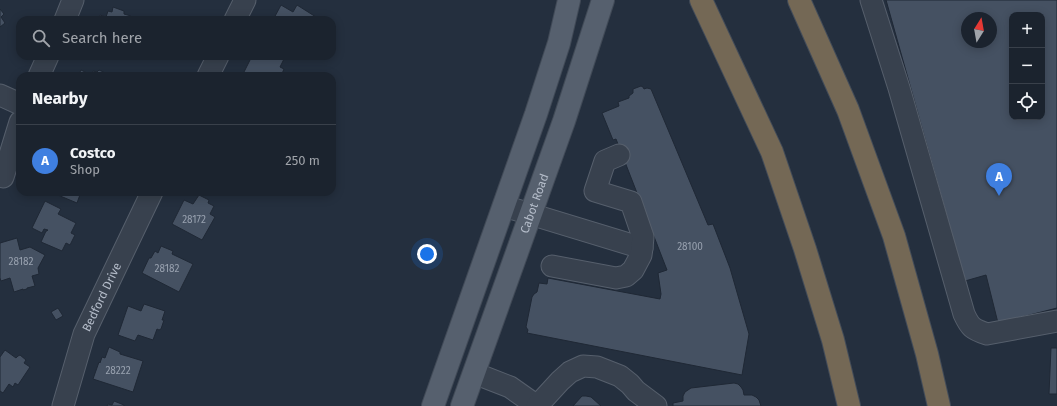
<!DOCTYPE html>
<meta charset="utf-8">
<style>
body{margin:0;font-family:"Fira Sans",sans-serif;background:#282f3a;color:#f1f3f6}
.controls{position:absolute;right:12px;top:12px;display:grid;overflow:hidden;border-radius:8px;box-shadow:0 2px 10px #0003}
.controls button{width:36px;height:36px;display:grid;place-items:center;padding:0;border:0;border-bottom:1px solid #39404a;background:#1b232e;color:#f1f3f6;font:20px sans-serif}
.compass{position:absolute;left:961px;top:12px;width:36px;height:36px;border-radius:50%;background:#1b232e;box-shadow:0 2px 10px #0003;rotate:11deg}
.you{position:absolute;left:427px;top:254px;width:14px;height:14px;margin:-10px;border:3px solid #fff;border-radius:50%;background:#1a73e8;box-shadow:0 0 0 6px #1a73e833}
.badge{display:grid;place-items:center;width:26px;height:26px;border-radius:50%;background:#8c9099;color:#fff;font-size:13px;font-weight:700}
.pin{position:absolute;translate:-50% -33px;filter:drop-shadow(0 1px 2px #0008)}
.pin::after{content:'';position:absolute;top:21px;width:14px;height:12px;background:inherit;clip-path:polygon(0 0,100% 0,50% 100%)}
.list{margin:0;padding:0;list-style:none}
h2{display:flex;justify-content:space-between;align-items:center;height:52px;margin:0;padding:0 16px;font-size:17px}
h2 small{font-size:13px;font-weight:400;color:#a0a4aa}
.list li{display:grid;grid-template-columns:26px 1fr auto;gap:12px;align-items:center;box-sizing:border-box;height:72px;padding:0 16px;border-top:1px solid #39404a}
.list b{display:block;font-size:15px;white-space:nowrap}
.list p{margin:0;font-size:13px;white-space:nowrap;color:#a0a4aa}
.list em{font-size:13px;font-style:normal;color:#a0a4aa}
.icon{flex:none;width:22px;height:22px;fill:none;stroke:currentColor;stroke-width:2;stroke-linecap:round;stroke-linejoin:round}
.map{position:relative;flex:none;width:1057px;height:406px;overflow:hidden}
.search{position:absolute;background:#1b232e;box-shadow:0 2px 10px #0003;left:16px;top:16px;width:320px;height:44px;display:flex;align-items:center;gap:10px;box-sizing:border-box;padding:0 14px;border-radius:12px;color:#a0a4aa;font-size:15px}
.panel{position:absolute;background:#1b232e;box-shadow:0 2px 10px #0003;left:16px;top:72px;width:320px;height:124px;border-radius:12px}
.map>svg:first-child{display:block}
.building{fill:#455162;stroke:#1f2835;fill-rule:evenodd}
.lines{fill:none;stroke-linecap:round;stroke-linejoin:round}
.minor-casing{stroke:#565f6c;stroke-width:23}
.major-casing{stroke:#414a57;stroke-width:24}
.highway-casing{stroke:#434c59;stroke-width:24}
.minor{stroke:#38414e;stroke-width:21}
.major{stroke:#56606e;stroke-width:22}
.highway{stroke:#746855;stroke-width:22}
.labels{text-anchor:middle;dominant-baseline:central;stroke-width:3;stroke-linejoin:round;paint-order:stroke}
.number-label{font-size:10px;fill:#98a1af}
.street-label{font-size:12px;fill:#b4bcc9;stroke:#1d2633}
</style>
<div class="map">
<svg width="1057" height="406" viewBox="0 0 1057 406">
<rect width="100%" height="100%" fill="#242f3e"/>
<path class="building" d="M886,0H1057V308L998,323L986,275L965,281ZM1012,15H1042V117H1012ZM967,18H991V42H967Z
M281,5L293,12L297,5L316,17L315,20H273Z
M113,7L124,11V14L131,16L130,20H98L100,15L106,17L108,11L112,12Z
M0,9L4,14L1,17L5,23L0,27Z
M252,56H260L262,57V56H278L284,59L280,67L284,69L281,76H242Z
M81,70L91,75L93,71L97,72L99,70L112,76H78Z
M641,86L643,87L644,89L647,88L651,89L708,225L713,224L730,268L749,334L742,375L527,333L528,330L526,327L532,297L534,294L537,292L539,283L547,284L548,278L660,299L661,294L658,273L667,270L616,139L613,140L602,113L619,106L618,102L629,98V96L633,93V89Z
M45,192H81L77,203L53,193L52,195Z
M199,195L209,200L208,203L214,206L210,214L215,217L202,240L172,224L184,200L193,204Z
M45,201L61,209L58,214L76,223L71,233L75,235L70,245L66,243L62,251L41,242L46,231H47L48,230L44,229L42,233L32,228Z
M17,238L20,250L30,247L45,255L38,268L39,274L32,276L35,286L27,288V289L23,290V289L14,292L10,278L1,281L0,278V243Z
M161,246L173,251L172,254L193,264L179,292L142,273L149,258H151L155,251L158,253Z
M144,304L165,311L162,320H164L161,329L159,330L157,329L153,340L138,335L135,341L118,335L128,306L141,311Z
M58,308L63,316L56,320L51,312Z
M109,347L120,352V354L143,361L133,392L93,379L99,362L100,363L102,357L105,358Z
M1051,348H1057V394H1049Z
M5,350L16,358L18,356L20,355L26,360L24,363L30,367L18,385L15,383L13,387L9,384L3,393L0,391V357Z
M734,383L738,384L741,387L743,390L744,395H752L756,397L759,400L761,406H673V403L683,401V396L685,392L691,388Z
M582,396H586L591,397L601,406H573Z
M114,401L124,405V406H107L108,404L112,405Z"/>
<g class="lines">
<defs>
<g id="minor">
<path d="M871,0L899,88L964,314C970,327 972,329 987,334L1057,321"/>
<path d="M65,20L73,0"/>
<path d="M235,20L245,0"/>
<path d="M39,76L48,56"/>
<path d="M208,76L218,56"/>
<path d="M0,95L20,104"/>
<path d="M3,177L20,122"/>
<path d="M504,206L642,248"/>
<path d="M552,266L616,278L626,276L633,270L641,255L642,248L643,237L631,202L595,191L605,161L619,155"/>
<path d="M474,373L510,387L537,406"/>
<path id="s1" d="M63,406L84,334L152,192"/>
<path d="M537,406L560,381L570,372L583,366L597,367L620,376L630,384L636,391L656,406"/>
</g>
<g id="major">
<path d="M433,406L536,114L559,43L569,0"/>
<path id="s2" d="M462,406L564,121L603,0"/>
</g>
<path id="highway" d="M701,0L772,152L805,249L833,340L849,406
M799,0L848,110L894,236L927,354L939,406"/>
</defs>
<use href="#minor" class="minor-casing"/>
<use href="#major" class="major-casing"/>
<use href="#highway" class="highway-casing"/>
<use href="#minor" class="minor"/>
<use href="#major" class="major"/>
<use href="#highway" class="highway"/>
</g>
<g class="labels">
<g class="number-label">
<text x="194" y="220">28172</text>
<text x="690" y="247">28100</text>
<text x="21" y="262">28182</text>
<text x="167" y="269">28182</text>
<text x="118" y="371">28222</text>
</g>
<g class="street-label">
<text stroke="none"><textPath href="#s2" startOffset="215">Cabot Road</textPath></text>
<text stroke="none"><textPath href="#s1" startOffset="116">Bedford Drive</textPath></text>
</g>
</g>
</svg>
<div class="controls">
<button>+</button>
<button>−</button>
<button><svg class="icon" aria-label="locate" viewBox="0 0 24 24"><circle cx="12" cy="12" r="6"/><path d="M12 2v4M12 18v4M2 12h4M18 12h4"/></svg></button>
</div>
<svg class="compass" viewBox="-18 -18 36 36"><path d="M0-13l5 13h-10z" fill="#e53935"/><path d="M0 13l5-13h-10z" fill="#a0a4aa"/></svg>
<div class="you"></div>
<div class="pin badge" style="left:999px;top:196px;background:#3f7fe0">A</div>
<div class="search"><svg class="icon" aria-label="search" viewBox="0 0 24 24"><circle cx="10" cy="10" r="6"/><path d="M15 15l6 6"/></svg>Search here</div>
<section class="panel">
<h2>Nearby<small></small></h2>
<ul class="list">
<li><span class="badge" style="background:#3f7fe0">A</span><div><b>Costco</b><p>Shop</p></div><em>250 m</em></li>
</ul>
</section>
</div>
